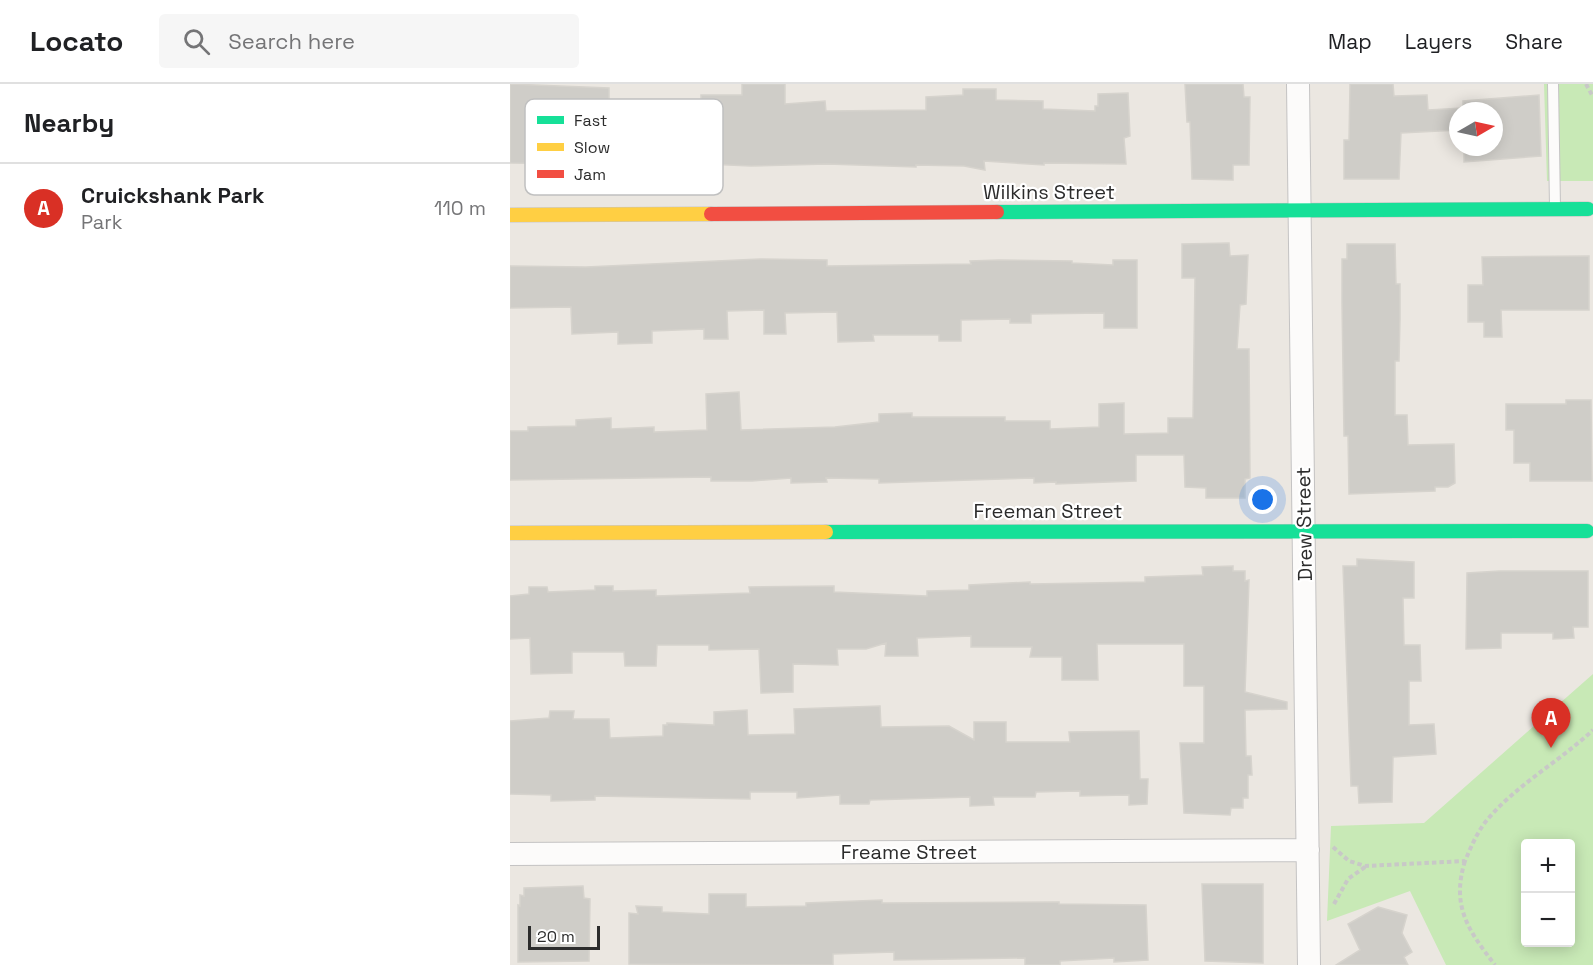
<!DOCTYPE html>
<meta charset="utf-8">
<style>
body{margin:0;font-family:"Space Grotesk",sans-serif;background:#f6f6f6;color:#202124}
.controls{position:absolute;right:18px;bottom:18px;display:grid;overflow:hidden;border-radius:6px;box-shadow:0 3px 15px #0003}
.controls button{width:54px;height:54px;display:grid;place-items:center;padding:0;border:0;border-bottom:2px solid #e0e0e0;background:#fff;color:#202124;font:30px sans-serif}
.compass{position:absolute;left:939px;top:18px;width:54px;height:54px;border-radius:50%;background:#fff;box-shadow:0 3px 15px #0003;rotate:81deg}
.scale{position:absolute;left:18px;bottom:15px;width:72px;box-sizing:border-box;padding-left:6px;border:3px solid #2c2c2c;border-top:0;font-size:16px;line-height:21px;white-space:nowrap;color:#2c2c2c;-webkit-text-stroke:4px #fff;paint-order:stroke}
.you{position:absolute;left:753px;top:416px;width:21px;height:21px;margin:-15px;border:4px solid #fff;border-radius:50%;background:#1a73e8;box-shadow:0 0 0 9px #1a73e833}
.badge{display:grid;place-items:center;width:39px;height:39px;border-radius:50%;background:#d93025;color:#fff;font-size:20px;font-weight:700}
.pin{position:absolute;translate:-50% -50px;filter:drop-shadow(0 2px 3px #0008)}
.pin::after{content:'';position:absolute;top:32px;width:21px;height:18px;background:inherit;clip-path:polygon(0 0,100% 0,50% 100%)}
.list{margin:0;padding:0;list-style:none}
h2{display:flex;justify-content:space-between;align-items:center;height:78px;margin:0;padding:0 24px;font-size:26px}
h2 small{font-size:20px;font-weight:400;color:#757577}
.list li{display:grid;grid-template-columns:39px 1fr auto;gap:18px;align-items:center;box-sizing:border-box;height:90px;padding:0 24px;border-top:2px solid #e0e0e0}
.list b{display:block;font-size:22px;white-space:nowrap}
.list p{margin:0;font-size:20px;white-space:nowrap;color:#757577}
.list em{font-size:20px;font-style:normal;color:#757577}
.icon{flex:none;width:33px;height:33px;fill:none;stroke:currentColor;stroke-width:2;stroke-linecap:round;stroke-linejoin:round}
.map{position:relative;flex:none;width:1083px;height:881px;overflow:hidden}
header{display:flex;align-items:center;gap:36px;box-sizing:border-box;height:84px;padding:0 30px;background:#fff;border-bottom:2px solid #e0e0e0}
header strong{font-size:28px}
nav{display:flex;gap:33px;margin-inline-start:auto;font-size:21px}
.search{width:420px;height:54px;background:#f6f6f6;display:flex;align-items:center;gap:15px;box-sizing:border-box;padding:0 21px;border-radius:6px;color:#757577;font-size:22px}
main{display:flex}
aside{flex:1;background:#fff}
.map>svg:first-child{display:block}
.green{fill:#c8e9b6;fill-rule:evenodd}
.building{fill:#cfcdc8;stroke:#d6d3cd;stroke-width:1.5}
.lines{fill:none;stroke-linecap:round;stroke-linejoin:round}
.lane-casing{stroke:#c4c3c3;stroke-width:12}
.street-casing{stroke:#c4c3c3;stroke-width:24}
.fast-casing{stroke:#c4c3c3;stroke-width:15}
.slow-casing{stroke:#c4c3c3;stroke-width:15}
.jam-casing{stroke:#c4c3c3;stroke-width:15}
.path{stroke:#c8c8c7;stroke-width:4;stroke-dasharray:4.5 3;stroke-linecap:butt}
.lane{stroke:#fcfbfa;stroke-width:10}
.street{stroke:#fcfbfa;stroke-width:22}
.fast{stroke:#16e098;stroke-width:14}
.slow{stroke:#ffcf43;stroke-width:14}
.jam{stroke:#f24e42;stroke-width:14}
.labels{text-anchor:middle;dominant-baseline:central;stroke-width:4.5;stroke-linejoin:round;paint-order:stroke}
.street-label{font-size:20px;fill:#2c2c2c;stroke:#fff}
.key{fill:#fff;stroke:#c0c0c0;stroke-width:1.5}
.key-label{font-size:16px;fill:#2c2c2c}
</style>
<header>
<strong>Locato</strong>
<div class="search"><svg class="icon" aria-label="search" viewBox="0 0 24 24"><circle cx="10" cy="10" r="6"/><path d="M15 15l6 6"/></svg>Search here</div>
<nav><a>Map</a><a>Layers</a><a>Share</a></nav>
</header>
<main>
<aside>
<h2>Nearby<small></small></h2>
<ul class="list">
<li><span class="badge">A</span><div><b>Cruickshank Park</b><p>Park</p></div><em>110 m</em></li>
</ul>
</aside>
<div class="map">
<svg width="1083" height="881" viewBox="0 0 1083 881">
<rect width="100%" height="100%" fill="#ebe7e1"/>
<path class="green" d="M1034,0H1083V97H1037Z
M1083,590V881H936L900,807L817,837L821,742L914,739ZM1016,760H1060V858H1016Z"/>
<path class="building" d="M0,0L99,4V24L147,23V17L191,16V11H232V0H275V20L315,17L316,27L416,26V13L453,11V5H486V16L533,17V25L585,27V22H588V10L618,9L620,52L614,54L616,80L534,79V81L474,77L475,86L454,82L406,81V83L317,80L241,82L173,79V84L143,81L74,84V80L0,79Z
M675,0H733L734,13H740L739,81H723V96L682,95L680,38H677Z
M840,0H883L884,12L917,11L918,26L953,24V17L1029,11L1031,72L954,78V63H984V27H948V46L891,49L889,95H834V56H839Z
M719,159L720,172L738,171L736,220L730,221L727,265H739L740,394L735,395V414H696V404L675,403L674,371H626V397L546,400V398L524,399V394L369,399V395L316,394L317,398L281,399V394L242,397H201V393L0,396V347H18V343L66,342V336L101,334V345L144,343V348L197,346L196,310L229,308L231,346L325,343L369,338V330L402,329V333H495V337H540V345L589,343V320L614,319V350L658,349V334H683L685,194H672V160Z
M837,160H885L886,200H890V234L889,277H885V331H897L898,361L944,360L945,399L938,403H925V407L839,410L838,352H834L832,219V175H837Z
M1079,172V226H991L992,253H974V238H958V201H973L972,173Z
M250,175L317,176V182L461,180L460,177L489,176L562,177V179L603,181V176H627V244H594V229L521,230V239H500V235L451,236V257H429V251H363L364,257L328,258L327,228L275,229L276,250H254V226L217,227L218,255H194V245L142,247V259L108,260V248L62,250L61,223L0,224V182L76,183Z
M1056,316H1081L1082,397H1020V379H1004V346H996V320H1056Z
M847,475L904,478V514H893L894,561H910L911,597H899V641L924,640L926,670L883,673L882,718L849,719L848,702H841L833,482H847Z
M723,482V487H735V497L739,496L735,608L777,618V625L735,626L736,672H741L742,691H738V714H733V724H721L720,731L674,729L670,659H694V602H674V560H587L588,596H552V573H520L522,563H461V552L407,554L408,572H375L376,559L356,565H327L328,581L283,580V608L251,609L249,565L199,566V561H147L146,582H115L114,568H62V589L21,590L20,554L0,555V512L19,510V503H37L38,508L85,506V502H103V507L146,506V512L240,509L239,503L324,502V508L417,512V507L459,506V501L520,498V500L635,498V493L693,491L692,483Z
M990,487H1078V543H1063L1064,554L1043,555V549H991V564L956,565L957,489Z
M370,622L371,643L439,642L464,656V638H496V658H560L559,648L629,647L630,695H638L637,720L619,721V711L570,712V707L526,708L525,713H483L484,721L460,722V713L360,716L359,720H330V711L287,714V708H240V715L85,712V716L41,717V711L0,710V637L39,634L40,627H64L63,635H99L100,654L153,652V641H157V639L204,641V628L237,626L238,651L285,650L284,625Z
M692,800H753V879L695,877Z
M73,802L74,814L80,815L79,877L8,878V821L10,822V811L14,812V804Z
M199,810H236V823L296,822V819L372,816V819L549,818V820L636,821L638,876L604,878V874L550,877V881H515V874L384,876V868L323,870V881L119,880V829L128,830L126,822L152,823V828L199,830Z
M868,823L897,831L892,849L902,868L894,873L898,881H826L850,866L838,840Z"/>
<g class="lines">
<defs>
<path id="lane" d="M1043,0L1045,123"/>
<path id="street" d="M788,0L799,881
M0,770L798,766"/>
<path id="fast" d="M487,128L1078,125
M316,448L1077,447"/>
<path id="slow" d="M0,131L201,130
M0,449L316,448"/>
<path id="jam" d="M201,130L487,128"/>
</defs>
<use href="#lane" class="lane-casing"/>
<use href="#street" class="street-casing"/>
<use href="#fast" class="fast-casing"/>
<use href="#slow" class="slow-casing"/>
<use href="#jam" class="jam-casing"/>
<path class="path" d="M1076,0L1083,13
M823,763L839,777L855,782L955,777C961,763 967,748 977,736C1005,702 1050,677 1083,646
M955,777C941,822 958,846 985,881
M824,820L838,795L855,783"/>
<use href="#lane" class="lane"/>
<use href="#street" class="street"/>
<use href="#fast" class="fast"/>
<use href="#slow" class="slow"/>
<use href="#jam" class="jam"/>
</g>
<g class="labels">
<g class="street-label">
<text x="539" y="108">Wilkins Street</text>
<text x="538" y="427">Freeman Street</text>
<text transform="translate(794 440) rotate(-91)">Drew Street</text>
<text x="399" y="768">Freame Street</text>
</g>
</g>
<rect x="15" y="15" width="198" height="96" rx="9" class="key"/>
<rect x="27" y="32" width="27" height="8" fill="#16e098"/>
<rect x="27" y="59" width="27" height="8" fill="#ffcf43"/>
<rect x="27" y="86" width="27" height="8" fill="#f24e42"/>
<g class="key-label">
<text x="64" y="42">Fast</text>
<text x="64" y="69">Slow</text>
<text x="64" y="96">Jam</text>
</g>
</svg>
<div class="controls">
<button>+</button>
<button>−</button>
</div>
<svg class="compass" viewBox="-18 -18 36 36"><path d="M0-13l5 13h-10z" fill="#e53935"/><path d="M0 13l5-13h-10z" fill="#757577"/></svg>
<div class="scale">20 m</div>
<div class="you"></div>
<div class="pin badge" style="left:1041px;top:664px">A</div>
</div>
</main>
